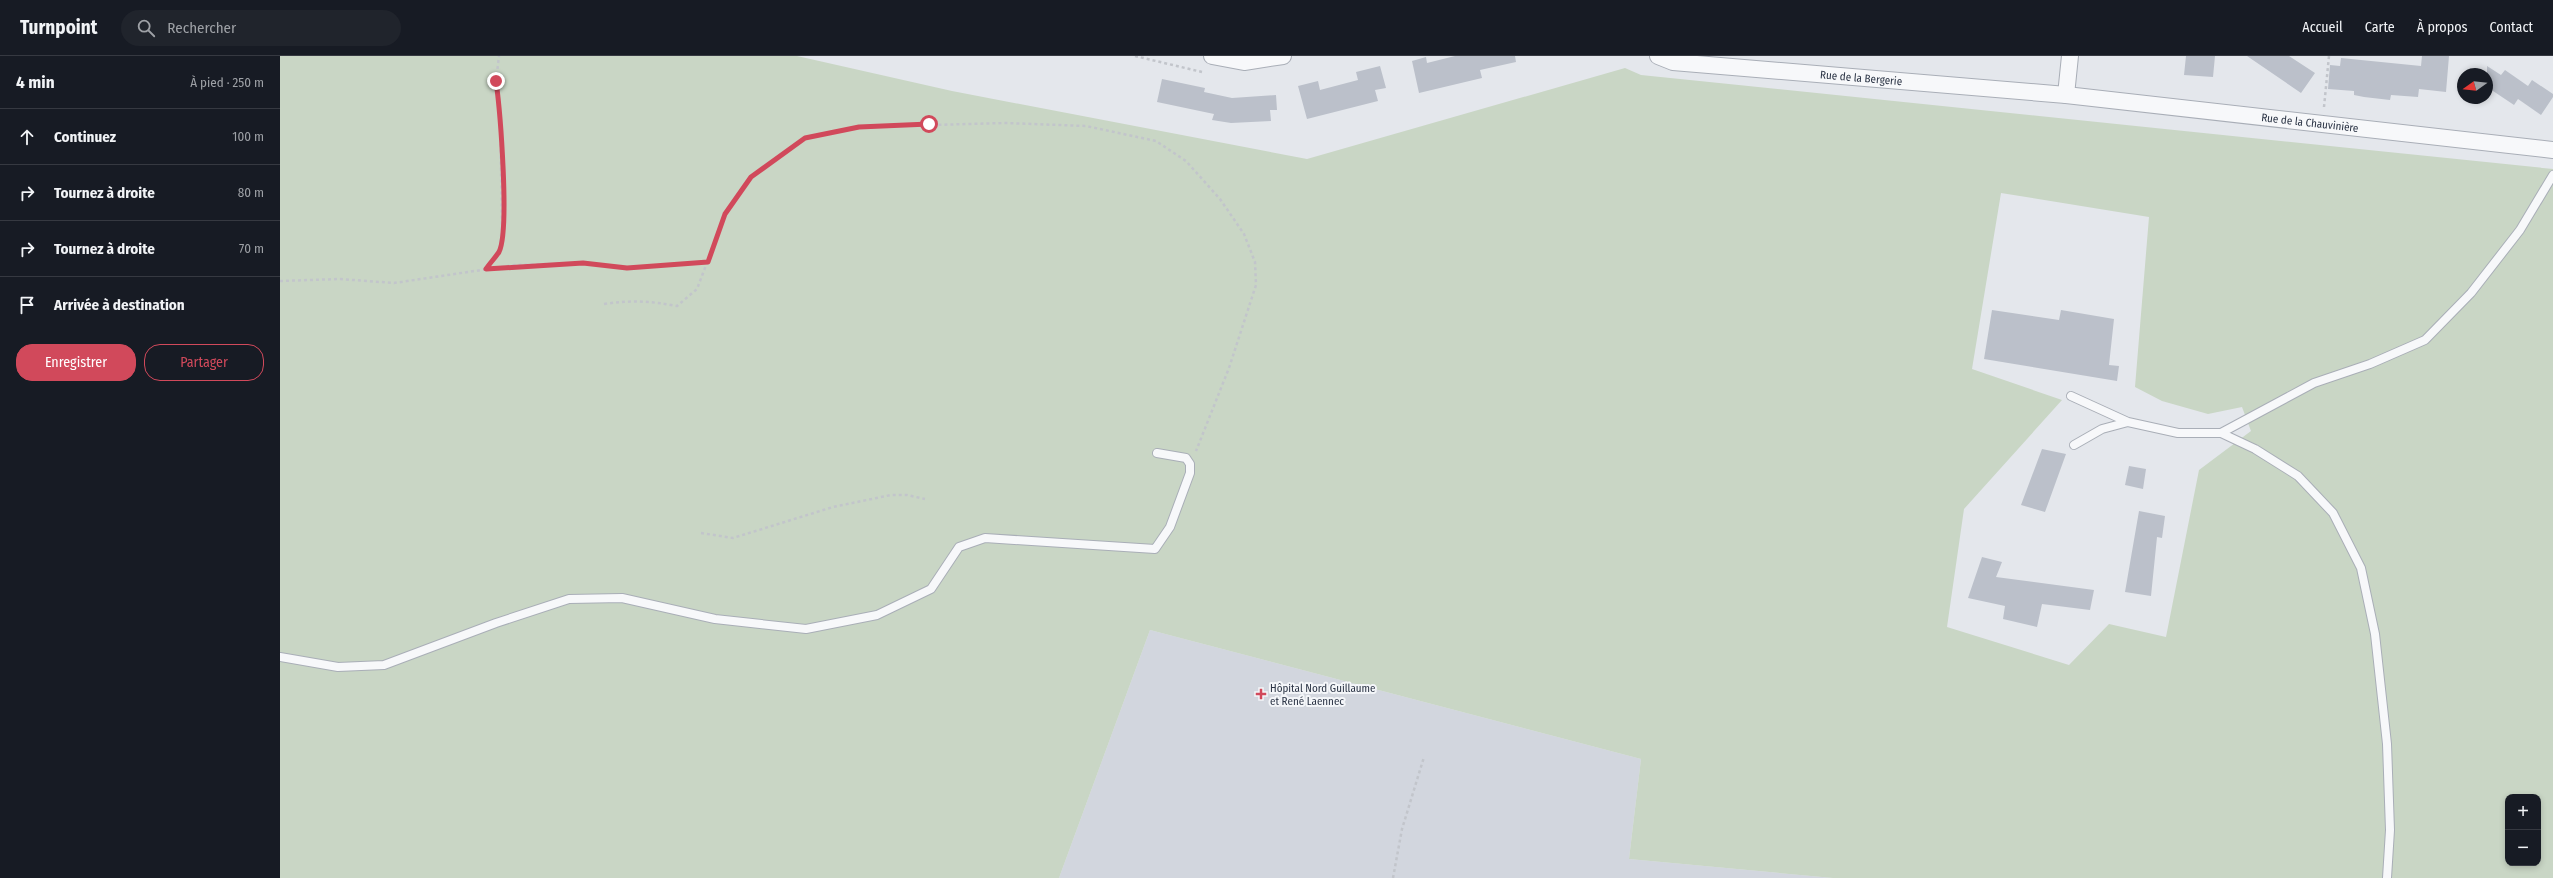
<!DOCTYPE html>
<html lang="fr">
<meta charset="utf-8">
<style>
body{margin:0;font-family:"Fira Sans Condensed",sans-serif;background:#20242c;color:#f1f3f6}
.controls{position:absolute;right:12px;bottom:12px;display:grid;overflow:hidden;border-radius:8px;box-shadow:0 2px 6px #0003}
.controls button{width:36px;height:36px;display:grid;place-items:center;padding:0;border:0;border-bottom:1px solid #363941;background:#171b24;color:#f1f3f6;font:20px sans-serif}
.compass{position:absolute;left:2177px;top:12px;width:36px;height:36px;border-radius:50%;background:#171b24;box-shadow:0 2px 6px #0003;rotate:255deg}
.stop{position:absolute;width:12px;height:12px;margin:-9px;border:3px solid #d1495b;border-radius:50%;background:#fff}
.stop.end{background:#d1495b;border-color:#fff;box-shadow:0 1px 4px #0008}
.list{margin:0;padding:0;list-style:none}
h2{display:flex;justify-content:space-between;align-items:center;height:52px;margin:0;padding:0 16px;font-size:17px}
h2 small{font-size:13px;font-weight:400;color:#9ea1a6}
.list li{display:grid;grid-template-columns:26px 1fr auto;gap:12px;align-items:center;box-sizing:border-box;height:56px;padding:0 16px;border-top:1px solid #363941}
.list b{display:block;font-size:15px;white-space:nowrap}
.list em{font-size:13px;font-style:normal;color:#9ea1a6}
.actions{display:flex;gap:8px;padding:12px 16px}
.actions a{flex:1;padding:9px 0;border:1px solid #d1495b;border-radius:16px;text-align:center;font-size:14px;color:#d1495b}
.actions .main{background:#d1495b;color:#fff}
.icon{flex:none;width:22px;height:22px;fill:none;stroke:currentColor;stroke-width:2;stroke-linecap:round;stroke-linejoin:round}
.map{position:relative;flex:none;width:2273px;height:822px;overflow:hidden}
header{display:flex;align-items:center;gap:24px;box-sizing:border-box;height:56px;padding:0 20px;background:#171b24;border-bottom:1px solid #363941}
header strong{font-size:19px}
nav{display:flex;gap:22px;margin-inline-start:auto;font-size:14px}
.search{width:280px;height:36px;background:#20242c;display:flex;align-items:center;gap:10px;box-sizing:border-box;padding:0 14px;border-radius:22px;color:#9ea1a6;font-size:15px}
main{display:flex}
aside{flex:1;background:#171b24}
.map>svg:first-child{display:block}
.built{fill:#d2d6de}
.green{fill:#c9d6c5;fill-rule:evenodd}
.building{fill:#bbc0ca}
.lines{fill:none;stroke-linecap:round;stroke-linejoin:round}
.lane-casing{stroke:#a9aeb7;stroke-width:10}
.street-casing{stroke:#a9aeb7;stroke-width:18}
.path{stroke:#c2c5cb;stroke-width:2.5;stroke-dasharray:3 3;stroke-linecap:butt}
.lane{stroke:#f7f8fa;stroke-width:8}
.street{stroke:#f7f8fa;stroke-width:16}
.route{stroke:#d1495b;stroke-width:5}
.poi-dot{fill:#d1495b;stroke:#f4f6f9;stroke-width:1.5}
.labels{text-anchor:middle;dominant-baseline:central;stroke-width:4;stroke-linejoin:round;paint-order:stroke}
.street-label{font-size:11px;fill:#2b3445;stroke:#f4f6f9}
.poi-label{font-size:11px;fill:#2b3445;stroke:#f4f6f9;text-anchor:start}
</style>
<header>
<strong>Turnpoint</strong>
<div class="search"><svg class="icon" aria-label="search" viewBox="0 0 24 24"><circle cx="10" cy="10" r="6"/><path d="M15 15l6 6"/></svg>Rechercher</div>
<nav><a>Accueil</a><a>Carte</a><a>À propos</a><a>Contact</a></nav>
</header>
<main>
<aside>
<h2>4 min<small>À pied · 250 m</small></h2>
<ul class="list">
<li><svg class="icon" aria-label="ahead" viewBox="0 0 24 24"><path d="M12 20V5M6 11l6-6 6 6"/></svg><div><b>Continuez</b></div><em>100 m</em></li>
<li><svg class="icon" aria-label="right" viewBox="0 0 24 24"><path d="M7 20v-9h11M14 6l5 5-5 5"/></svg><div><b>Tournez à droite</b></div><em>80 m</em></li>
<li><svg class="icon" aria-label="right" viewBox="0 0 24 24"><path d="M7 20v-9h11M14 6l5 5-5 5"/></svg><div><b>Tournez à droite</b></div><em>70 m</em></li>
<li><svg class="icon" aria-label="arrive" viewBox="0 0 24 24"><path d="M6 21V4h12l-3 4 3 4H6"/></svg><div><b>Arrivée à destination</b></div></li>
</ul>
<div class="actions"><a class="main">Enregistrer</a><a>Partager</a></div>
</aside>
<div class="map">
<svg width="2273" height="822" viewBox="0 0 2273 822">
<rect width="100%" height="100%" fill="#e4e7ec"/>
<path class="built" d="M870,574L1361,703L1349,803L1553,822H779Z"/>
<path class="green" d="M0,0H517L672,35L1027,103L1345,12L1361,19L2273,113V822H1553L1349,803L1361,703L870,574L779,822H0ZM1721,137L1869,161L1855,331L1882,345L1928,358L1962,351L1971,375L1919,414L1886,581L1829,568L1789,609L1667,571L1684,453L1782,344L1692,313ZM2228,741H2258V807H2228Z"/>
<path class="building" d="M1175,0H1235L1236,6L1200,14L1202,22L1139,37L1132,5L1146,1L1147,7Z
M1906,0H1935L1933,21L1904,19Z
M1967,0H2009L2035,17L2021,37Z
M2142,0H2169L2166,36L2139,33L2138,41L2111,39L2110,44L2084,41L2074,39V35L2048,33L2050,9L2060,10L2061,2L2141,10Z
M1100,10L1106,32L1095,34L1098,45L1027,63L1018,30L1038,25L1040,34L1078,24L1076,16Z
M2207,10L2221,19L2225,14L2248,30L2252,24L2273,38V41L2261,59L2238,43L2234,49L2207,31Z
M882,23L925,32L924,36L952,42L996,39L997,54H990L991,65L951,67L932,64L934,58L877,46Z
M1712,254L1779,264L1781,254L1834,263L1829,309L1839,310L1837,325L1704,303Z
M1762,393L1786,398L1765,456L1741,449Z
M1849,410L1866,413L1863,433L1845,429Z
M1859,455L1885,460L1882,482L1877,481L1871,540L1845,536Z
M1702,501L1722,506L1716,521L1814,534L1810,554L1762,548L1757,571L1723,563L1725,550L1688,542Z"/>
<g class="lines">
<defs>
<path id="lane" d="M1791,340L1848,366
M1941,377L1975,393L2018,420L2053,457L2081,512L2095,578L2107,688L2110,774L2107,822
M1794,389L1822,373L1848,366L1898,377H1941L2034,327L2090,308L2145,284L2191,237L2240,174L2273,119
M0,601L58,611L104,609L216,567L289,543L342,542L435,563L526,573L597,559L651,533L679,491L705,482L875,493L890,471L910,417V408L906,402L877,397"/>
<g id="street">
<path d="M932,0L964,6L1003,0"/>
<path id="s1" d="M1378,0L1393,6L1786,39L2273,94"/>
<path d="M1786,39L1790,0"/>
</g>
</defs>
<use href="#lane" class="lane-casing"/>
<use href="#street" class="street-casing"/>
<path class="path" d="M855,0L922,16
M2044,51L2049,0
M206,212L219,195L222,172L220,56L216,25L219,0
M0,225L60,223L114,227L235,209L303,207L347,212L427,206
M324,248C350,244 371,245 397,250L417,233L445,159L471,121L525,82L579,71L726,67L806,70L876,85L906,105L940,143L964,178L975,206L976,229L949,312L916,395
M421,477L453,482L553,451L611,439H627L645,443
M1113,822L1122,773L1144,701"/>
<use href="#lane" class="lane"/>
<use href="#street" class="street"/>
</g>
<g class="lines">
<path class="route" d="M216,25C220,54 230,174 219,196C215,202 210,207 206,213L303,207L347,212L428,206L445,158L471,121L525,82L579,71L649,68"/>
</g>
<path class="poi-dot" d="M979 632h4v4h4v4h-4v4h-4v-4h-4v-4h4z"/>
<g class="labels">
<g class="street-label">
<text stroke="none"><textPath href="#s1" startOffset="205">Rue de la Bergerie</textPath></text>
<text stroke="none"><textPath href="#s1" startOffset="656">Rue de la Chauvinière</textPath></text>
</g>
<g class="poi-label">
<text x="990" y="632">Hôpital Nord Guillaume<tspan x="990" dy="13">et René Laennec</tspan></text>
</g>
</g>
</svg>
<div class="controls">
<button>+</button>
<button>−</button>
</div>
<svg class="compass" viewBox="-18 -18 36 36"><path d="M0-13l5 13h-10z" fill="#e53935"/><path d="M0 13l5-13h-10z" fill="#9ea1a6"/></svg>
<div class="stop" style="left:649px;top:68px"></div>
<div class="stop end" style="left:216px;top:25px"></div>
</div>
</main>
